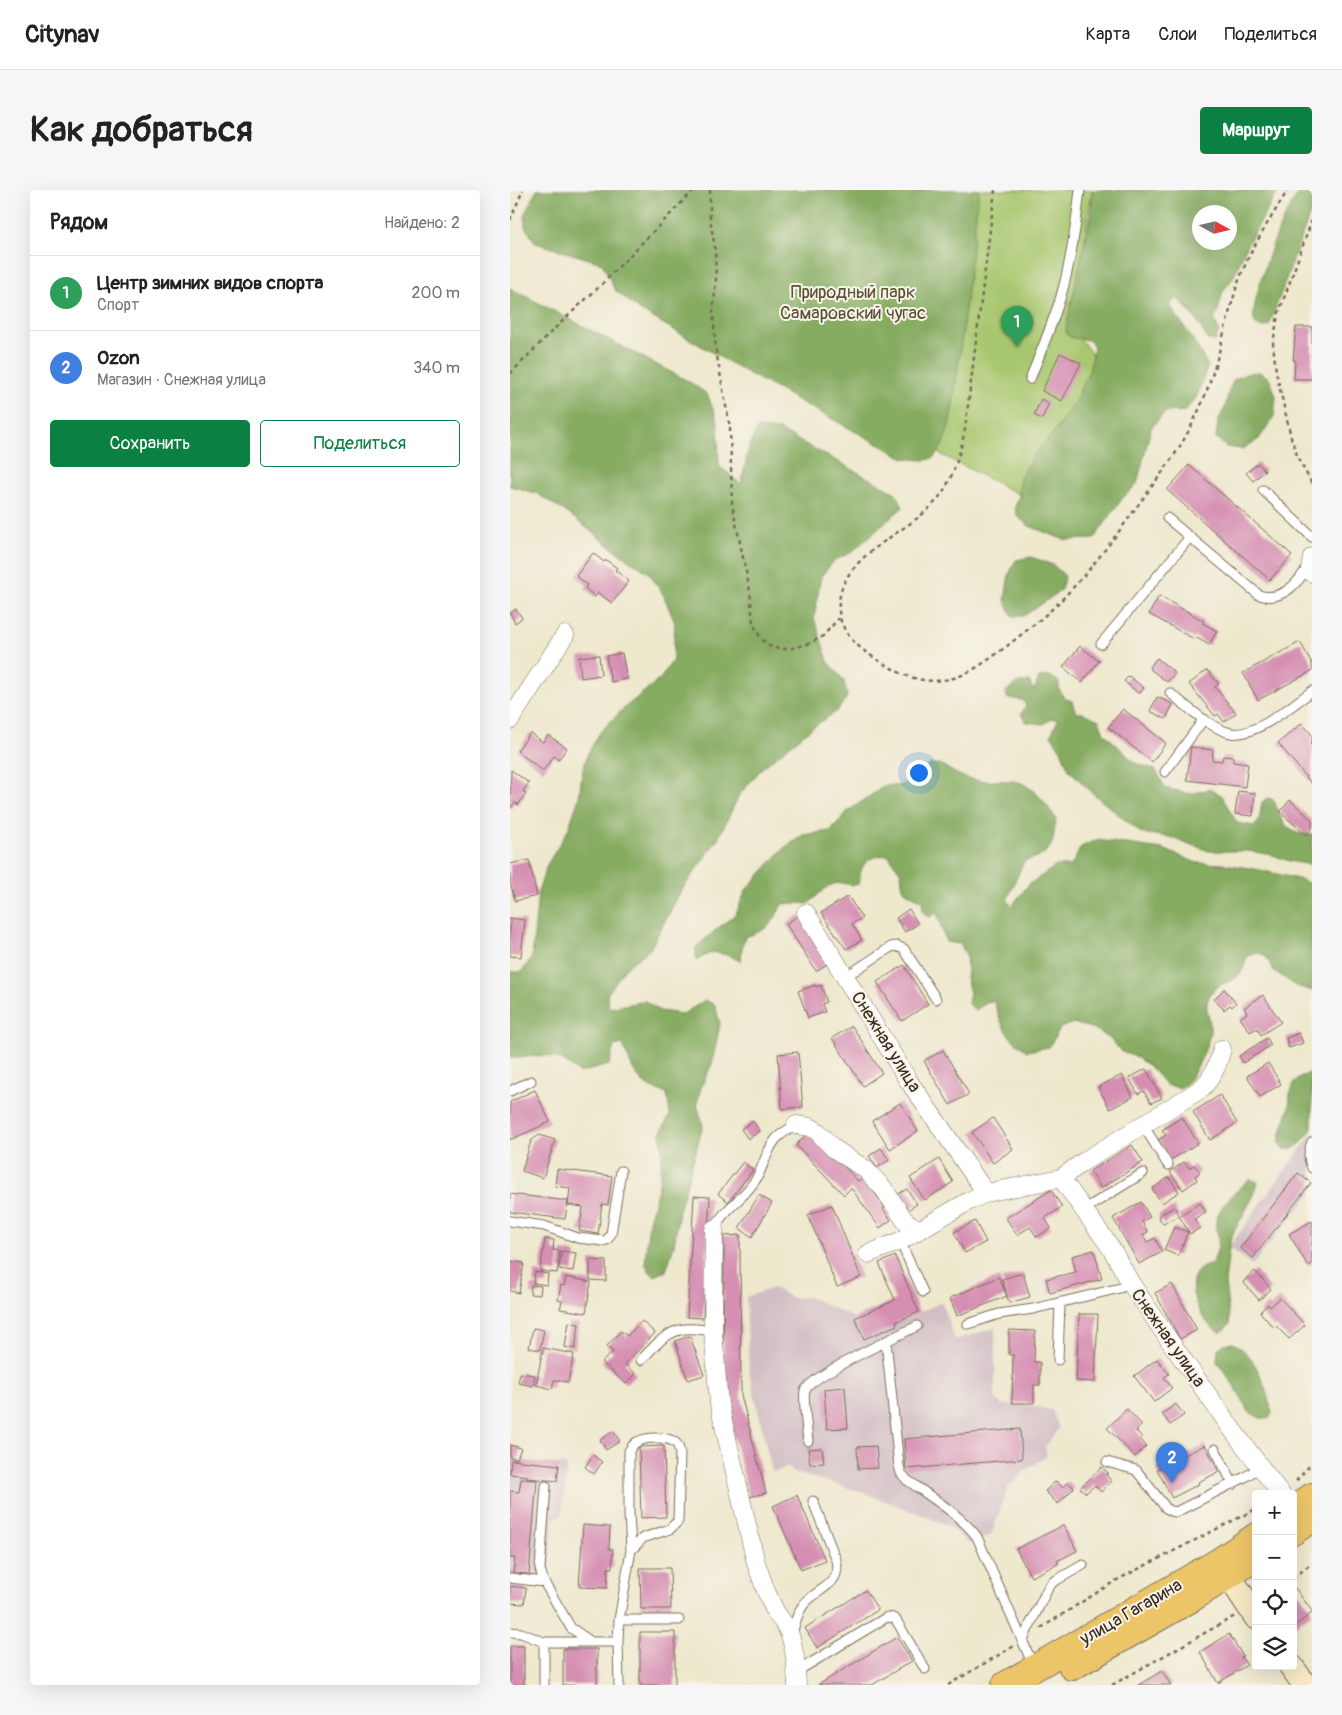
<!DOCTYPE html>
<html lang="ru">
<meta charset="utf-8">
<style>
body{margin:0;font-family:Pangolin,sans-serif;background:#f6f6f6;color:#222}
.controls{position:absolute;right:15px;bottom:15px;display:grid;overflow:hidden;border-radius:5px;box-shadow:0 5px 20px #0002}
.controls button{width:45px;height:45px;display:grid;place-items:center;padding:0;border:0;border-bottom:1px solid #e0e0e0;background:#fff;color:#222;font:25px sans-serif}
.compass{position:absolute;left:682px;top:15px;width:45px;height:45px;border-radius:50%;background:#fff;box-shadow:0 5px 20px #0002;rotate:98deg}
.you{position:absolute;left:408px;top:582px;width:18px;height:18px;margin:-12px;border:4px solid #fff;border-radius:50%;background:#1a73e8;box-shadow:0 0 0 8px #1a73e833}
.badge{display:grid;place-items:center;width:32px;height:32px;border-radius:50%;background:#0b8043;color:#fff;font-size:16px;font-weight:700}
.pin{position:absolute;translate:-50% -41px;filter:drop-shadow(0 1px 2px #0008)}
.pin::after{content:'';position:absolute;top:26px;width:18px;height:15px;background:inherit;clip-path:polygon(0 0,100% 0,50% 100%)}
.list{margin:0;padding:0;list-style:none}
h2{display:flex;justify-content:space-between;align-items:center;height:65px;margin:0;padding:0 20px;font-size:21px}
h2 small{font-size:16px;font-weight:400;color:#767676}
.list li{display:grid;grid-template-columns:32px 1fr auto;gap:15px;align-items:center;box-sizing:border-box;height:75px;padding:0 20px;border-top:1px solid #e0e0e0}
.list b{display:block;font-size:19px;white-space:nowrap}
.list p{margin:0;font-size:16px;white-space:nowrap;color:#767676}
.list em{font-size:16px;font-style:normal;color:#767676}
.actions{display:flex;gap:10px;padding:15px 20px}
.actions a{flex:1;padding:11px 0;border:1px solid #0b8043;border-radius:5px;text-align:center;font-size:18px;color:#0b8043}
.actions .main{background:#0b8043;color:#fff}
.icon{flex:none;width:28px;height:28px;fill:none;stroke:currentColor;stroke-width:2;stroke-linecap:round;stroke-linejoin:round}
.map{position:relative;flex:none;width:802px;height:1495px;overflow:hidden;border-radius:5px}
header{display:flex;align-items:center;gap:30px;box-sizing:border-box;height:70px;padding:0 25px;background:#fff;border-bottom:1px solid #e0e0e0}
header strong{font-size:24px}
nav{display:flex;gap:28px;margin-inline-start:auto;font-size:18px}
.intro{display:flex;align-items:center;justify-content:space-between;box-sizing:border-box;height:120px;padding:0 30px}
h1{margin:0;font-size:35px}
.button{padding:12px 22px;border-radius:5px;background:#0b8043;color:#fff;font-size:18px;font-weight:700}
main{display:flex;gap:30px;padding:0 30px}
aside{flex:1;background:#fff;border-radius:5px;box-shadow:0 5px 20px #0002}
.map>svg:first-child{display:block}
.industrial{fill:#d2bec5}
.green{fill:#a9c76f;stroke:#727846}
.forest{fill:#86ac62;stroke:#606b40;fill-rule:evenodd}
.building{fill:#d68fb2}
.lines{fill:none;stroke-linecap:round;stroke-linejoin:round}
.lane-casing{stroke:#7a6c5b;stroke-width:11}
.street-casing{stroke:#7a6c5b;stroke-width:19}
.secondary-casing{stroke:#7a6c5b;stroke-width:26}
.primary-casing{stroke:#7a6c5b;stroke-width:28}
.path{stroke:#7a6c5b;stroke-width:2.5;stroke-dasharray:4 4;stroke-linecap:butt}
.lane{stroke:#fff;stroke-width:9}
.street{stroke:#fff;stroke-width:18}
.secondary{stroke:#f7e8c3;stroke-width:24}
.primary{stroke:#ecc569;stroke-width:26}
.labels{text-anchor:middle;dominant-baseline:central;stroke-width:4;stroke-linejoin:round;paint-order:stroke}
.park-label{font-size:18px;fill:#565132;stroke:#f7f3e8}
.street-label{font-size:18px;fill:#3b2a1e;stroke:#f7f3e8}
</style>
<header>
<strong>Citynav</strong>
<nav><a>Карта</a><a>Слои</a><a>Поделиться</a></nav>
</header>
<div class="intro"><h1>Как добраться</h1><a class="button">Маршрут</a></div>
<main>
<aside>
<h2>Рядом<small>Найдено: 2</small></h2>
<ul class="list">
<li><span class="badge" style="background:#2e9e5b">1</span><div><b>Центр зимних видов спорта</b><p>Спорт</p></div><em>200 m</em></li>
<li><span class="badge" style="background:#3f7fe0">2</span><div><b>Ozon</b><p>Магазин · Снежная улица</p></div><em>340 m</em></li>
</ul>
<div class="actions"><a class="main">Сохранить</a><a>Поделиться</a></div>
</aside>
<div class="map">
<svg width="802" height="1495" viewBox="0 0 802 1495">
<rect width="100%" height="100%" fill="#f7f3e8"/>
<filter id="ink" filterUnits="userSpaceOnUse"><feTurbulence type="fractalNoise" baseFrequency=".02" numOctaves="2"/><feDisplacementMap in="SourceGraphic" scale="10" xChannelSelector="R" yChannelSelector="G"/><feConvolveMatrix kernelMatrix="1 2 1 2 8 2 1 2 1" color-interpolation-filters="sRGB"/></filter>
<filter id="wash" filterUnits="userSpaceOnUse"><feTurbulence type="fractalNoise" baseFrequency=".0096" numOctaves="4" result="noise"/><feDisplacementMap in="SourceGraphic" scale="20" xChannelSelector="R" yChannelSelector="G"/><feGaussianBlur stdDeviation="1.12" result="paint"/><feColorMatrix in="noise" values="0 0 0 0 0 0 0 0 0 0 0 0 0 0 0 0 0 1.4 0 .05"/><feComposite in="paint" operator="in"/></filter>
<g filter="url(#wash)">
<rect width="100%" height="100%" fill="#eee8cd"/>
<path class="industrial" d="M802,943V1002L742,1075L719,1057Z
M263,1098L283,1108L299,1107L345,1128L385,1110L394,1129L432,1112L445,1150L485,1138V1208L492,1215H517L542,1220L549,1238L535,1257L537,1266L516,1280L498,1297L481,1345L459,1354L448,1343L435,1334L349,1301L282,1282L280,1277L262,1282L239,1181L236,1107Z
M0,1269L57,1275L52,1325L44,1329L37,1388L16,1398L15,1415L0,1413Z"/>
<path class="green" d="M463,0H582L562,138L590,175L520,310L420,259Z"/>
<path class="forest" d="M27,0H469C461,64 455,128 446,192C443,213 440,249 426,265C419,273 404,269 394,268L234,181L128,119L105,100L92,73L26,53L15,37V23Z
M582,0H769L738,53L723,88L713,101L709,118L704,130L709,141L705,151L698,150L686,129L666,107L660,116L682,148L698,176L686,208L675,221L655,222L641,238L627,294L612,309L584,349L555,350L519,336L507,326L505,317L509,306L510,288L525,264L548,237L567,207L580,179L584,157L579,150L563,148L557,145L556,137L581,24ZM689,22H719V52H689Z
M790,0H802V18L759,136C752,138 746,138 744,130C740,117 763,52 770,37C776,24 783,12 790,0Z
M0,98L178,191L197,204L208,232L209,276L231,294C237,272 235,259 248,238L269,240L386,303L393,317L342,362L325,370L311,386L304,428L318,471L334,491L337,507L327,521L303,537L253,577L229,605L209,647L171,701L140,759L115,778L97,805L99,818L135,811L150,821L173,824L195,810L205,815L210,834L202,874L191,897L187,914L193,936L169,1021L164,1056L156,1081L145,1086L140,1082L135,1073L139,1031L149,995L152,968L151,942L160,925L157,903C152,901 146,900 141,898C126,891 118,869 113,854L104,856L99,875L69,883C41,858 33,867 0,868V782H12L22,767L28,702L37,675L58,640L69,608L72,583L78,563L91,541L113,519L151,488L163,470L165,433L153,404L139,383L110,364L59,324L26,303L0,296Z
M749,182L759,188L766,206L764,226L749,249L732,259L716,257L706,248L708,231L715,218L719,201L724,189L739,183Z
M521,367L543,375L555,386L551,400L529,416L513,426H502L495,410L499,384L506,370Z
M540,486L549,492V499L554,508L562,511L566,523H573L589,530L594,543L625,573L646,580L655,598L680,604L700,599L711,605L727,633L744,636L749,631L752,612L757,608L762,609C767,614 766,618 769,624C776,639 786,646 802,644V675L779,671L763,665L739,661H699L660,647L631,643L587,607L559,580L551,560L541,545L548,530L542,528L534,534L516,532L511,524L516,516L513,510L497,508L496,501L506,494L519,491L524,501L529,487Z
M430,574C447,585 456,590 477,591C488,592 505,588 515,595C528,602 538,616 546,629C542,657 544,663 514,671L497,710L502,716L518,695L546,676H561L571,657L586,650L653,659L687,673L715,674L750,680L792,690L802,695V801L786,796L763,780L756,766L749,763L737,766C735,772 734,779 730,784C719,796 707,789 698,809C694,820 701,829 700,840C700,854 683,889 672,898L656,895L639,876L626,867L612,862L599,848L585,839L563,833L550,838L539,857L517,861C494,845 493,837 484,812L478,811L466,820L458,814L460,803L456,787L457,779L456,764L450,754L436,752L427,723L419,727L412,721L413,712L393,700L391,683L378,665C357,666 350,674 349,694C340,696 337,693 329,693C317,693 307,707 298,714L288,713L272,714C262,736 258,739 235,747L232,757L231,772L221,766L203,762L186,770V757L208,738L226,724L236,700L274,658L293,645L320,641L338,621L376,595L390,596L410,586L419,575Z
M802,881V939L791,953L782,959H774L769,953L772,938L779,919L780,904L785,891Z
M740,989L748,992L744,1005L721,1047L719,1058L715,1093L720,1134L710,1143C692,1135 672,1095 689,1080C695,1074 701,1077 704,1069C707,1063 709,1052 708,1046C708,1043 706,1041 706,1038C703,1019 727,1001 740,989Z
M723,1153C748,1166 755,1197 762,1222L758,1229L750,1228L739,1222L723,1194L707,1172L708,1159L714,1154Z"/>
<g id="blocks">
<path class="building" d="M786,137H802V189H784L785,170H783Z
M550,163L571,173L552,211L532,201Z
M531,209L539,213L532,229L524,225Z
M748,273L755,281L743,291L736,283Z
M679,275L782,365L760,390L657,300Z
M83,363L94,372L96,370L107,378L105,380L119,391L102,413L88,403L85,407L75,398L77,395L66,386Z
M649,406L694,431L692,433L707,441L699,455L685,447L684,449L639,424Z
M6,419L12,428L5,433L0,423Z
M790,452L802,473V481L748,510L733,483Z
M570,456L589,471L572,493L553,477Z
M112,463L117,489L101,492L96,466Z
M89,465L91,485L71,488L69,467Z
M647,468L665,483L657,492L639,478Z
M697,480L709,494L705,497L726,523L714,532L708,524L705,526L679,494Z
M619,486L634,498L629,504L614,491Z
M647,507L663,514L656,529L640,521Z
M613,519L656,553L642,572L598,537Z
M792,533L802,545V552L800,554L802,556V594L768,553Z
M20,543L33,552L38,545L57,558L48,570L44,566L33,581L7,561Z
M681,557L703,560L702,570L712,571L713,566L723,567V572L738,574L735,597L677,590Z
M1,580L19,593L13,601L16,604L8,615L5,612L0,619Z
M728,601L745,603L743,626L725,624Z
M780,610L802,630V638L796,645L770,622Z
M19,670L27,706L5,711L1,696H0V674Z
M338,706L352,728L342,734L352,750L336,759L311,723Z
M399,719L408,734L395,742L386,728Z
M289,725L319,773L306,781L276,734Z
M0,728L15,730L11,767L0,766Z
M394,775L418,814L392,831L367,792Z
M305,795L306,797L311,795L317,812L312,814L315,822L298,828L288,801Z
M714,799L726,813L722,817L720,815L714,820L704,809Z
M753,805L771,832L751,845L747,838L740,842L730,828L737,823L734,818Z
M342,836L372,883L353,896L322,848Z
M789,843L793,853L779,858L776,848Z
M757,848L761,855L733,873L729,866Z
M433,860L459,904L440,915L414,871Z
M288,862L293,917L272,919L268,864Z
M758,873L771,894L750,907L737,886Z
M636,879L652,908L641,913L634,901L628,904L619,888Z
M612,885L623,907L600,919L588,897Z
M25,900L40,932L0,950V912Z
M710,905L727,933L700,950L683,922Z
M390,913L408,941L380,959L362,931Z
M672,927L688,953L661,970L648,950L656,945L652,940Z
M483,928L503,959L483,973L462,942Z
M243,931L250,941L238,949L231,939Z
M298,943L324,969L326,968L348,991L354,987L375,1018L373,1019L381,1030L370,1038L341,998L334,1005L286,955Z
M29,945L45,950L33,988L12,981L21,951Z
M622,955L633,972L591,998L580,981Z
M371,958L379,970L367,978L359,966Z
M429,969L443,992L415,1010L400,988Z
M233,972L243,980L218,1012L208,1004Z
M674,972L679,978L684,975L690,982L685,986L687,990L673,1000L660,982Z
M47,979L102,986L98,1015L92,1014L88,1044L69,1041L73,1017L58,1015L60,998L45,996Z
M788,983L801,993L743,1068L730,1058Z
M659,987L669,1002L652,1013L642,999Z
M397,999L407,1014L395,1022L385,1006Z
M541,1000L552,1017L535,1028L541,1038L527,1047L520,1037L507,1045L496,1028Z
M0,1004L58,1011L55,1029L0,1022Z
M249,1005L262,1013L242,1047L229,1038Z
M184,1006L200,1007L193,1128L177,1127Z
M631,1012L640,1027L632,1032L638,1042L633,1045L637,1052L645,1048L652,1062L629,1074L603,1028Z
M690,1013L696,1022L684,1029L690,1038L680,1044L669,1026Z
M322,1015L351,1087L327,1097L298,1025Z
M664,1017L669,1026L653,1034L648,1026Z
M465,1031L476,1052L455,1063L444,1042Z
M802,1031V1074L798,1076L779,1044Z
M664,1037L678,1042L668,1066L654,1060Z
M230,1045L231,1205L256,1303L239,1307L213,1206L214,1046Z
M35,1049L44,1050L43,1060L50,1061L47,1083L30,1081Z
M584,1060L592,1089L540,1103L536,1089L566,1082L562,1066Z
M52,1061L66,1063L63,1081L49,1079Z
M385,1066L409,1122L386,1132L387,1135L354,1149L345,1128L385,1110L369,1073Z
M80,1070L96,1071V1091L80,1090Z
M0,1071L14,1073L9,1103L0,1101Z
M745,1081L761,1099L749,1110L733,1092Z
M25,1082L38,1084L37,1095L23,1093Z
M513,1083L520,1107L499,1113L492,1089Z
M56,1087L81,1092L76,1123L50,1119L52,1111L48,1110L51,1095L54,1096Z
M489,1087L497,1106L447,1126L440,1108Z
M662,1094L687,1140L670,1149L645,1103Z
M21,1095L31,1096L30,1105L20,1104Z
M770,1108L795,1135L779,1149L766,1136L764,1138L750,1122L758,1114L760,1117Z
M569,1124H588L585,1192L566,1191Z
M132,1131L145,1143L115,1174L126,1184L116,1194L92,1172L103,1162L97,1156L111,1141L117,1146Z
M59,1132L69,1134L65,1159L55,1157Z
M23,1138L34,1140L30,1160L19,1158Z
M499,1140L525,1141L524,1172H530V1195H524V1213H502L503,1165H499Z
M180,1146L194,1185L178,1190L165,1151Z
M33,1158L64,1164L58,1192L44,1190L42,1199L26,1195Z
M647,1169L659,1184L654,1187L662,1198L644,1212L624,1186Z
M10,1183L25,1185L23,1196L8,1193Z
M335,1197L338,1238L317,1239L314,1199Z
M666,1214L674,1225L660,1235L652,1224Z
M617,1219L632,1235L626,1241L632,1247L630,1249L636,1256L625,1267L597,1238Z
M510,1239L512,1269L396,1279L394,1249Z
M103,1241L110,1251L96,1260L90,1250Z
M0,1255L11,1258L7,1269L0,1267Z
M695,1255L709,1282L688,1292L689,1294L662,1308L647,1279Z
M154,1256L156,1327L131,1328L129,1257Z
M366,1256L368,1278L348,1279L347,1257Z
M312,1258L314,1273L300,1274L298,1259Z
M83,1265L92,1272L84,1284L75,1277Z
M1,1270L49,1275L47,1291L17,1288L18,1286L0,1284Z
M592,1277L598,1283L596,1285L602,1291L591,1302L585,1295L576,1303L570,1298Z
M11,1289L27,1290L19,1384L3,1383L5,1368H0V1301L9,1302Z
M546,1291L552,1297L558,1292L564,1298L548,1314L535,1301Z
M287,1305L315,1370L291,1380L263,1316Z
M73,1335L100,1337L99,1359H103L102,1378H98L97,1398L69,1397Z
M554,1335L567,1361L547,1371L548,1374L521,1387L506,1359Z
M130,1378H160L161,1419H131Z
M0,1396L16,1398L14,1414L0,1413Z
M785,1398L802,1421V1423L783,1437V1399Z
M356,1400L368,1420L307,1458L295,1438Z
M130,1442H165V1495H130Z
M719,1444L733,1466L731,1467L737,1475L708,1493L690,1462Z
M387,1447L402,1471L362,1495H308Z
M0,1456H14V1495H0Z
M53,1459H87V1495H53Z
M652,1481L661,1495H628Z"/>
</g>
</g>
<g filter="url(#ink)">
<use href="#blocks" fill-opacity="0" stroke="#7a6c5b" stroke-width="1"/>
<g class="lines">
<defs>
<path id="lane" d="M520,189C531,162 542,135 551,106C561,72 566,36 570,0
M753,300L802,347
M657,328L749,405C772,412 789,393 799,374
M591,454L680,347
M660,503C677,516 701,539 721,543C744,548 784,514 802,501
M655,582L694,529
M335,787L381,757L386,756L394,759L426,809
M0,901L21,891
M633,935L658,975
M802,952C798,962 798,968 802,978
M575,1019L633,983
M0,1031L34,1036L68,1048L93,1051L97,1050L101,1044L111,981
M204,1039C213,1019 235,1008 246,989C254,976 256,960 267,948C273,942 279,939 286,935
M390,1051L413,1102
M458,1134L489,1124L523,1119L610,1098L620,1092
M376,1151L389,1276L391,1283L397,1290C418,1305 452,1326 467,1347L523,1475
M131,1170C144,1157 156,1141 175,1139C184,1138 194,1140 203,1141
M548,1170L550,1112
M298,1251C297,1242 293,1207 295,1201C299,1186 390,1145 407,1136
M705,1259L723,1294
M597,1272L626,1280L656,1318L661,1321L666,1322L735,1287L750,1277
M36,1296L30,1379L34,1392L61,1438L80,1451
M0,1388L34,1392
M109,1430H169
M0,1442L11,1443L34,1452H108
M282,1444C285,1433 287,1423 294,1414C308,1398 332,1395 326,1370L303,1311
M512,1451L538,1398L543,1392L573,1375
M286,1482L377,1427L383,1428L386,1430L415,1479
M34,1495V1452
M109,1495L108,1452L109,1430L121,1360L119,1323V1261C121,1258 123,1254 127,1252C136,1247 162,1245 168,1256C169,1258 169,1261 170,1264L168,1331L160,1339L133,1348L121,1360"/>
<path id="street" d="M802,367L800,379L802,383
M0,530L55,445
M296,723L398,890L476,1003L551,988L601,1058L620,1092L657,1147L724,1242L771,1304
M286,935L300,937L307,941L323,958L355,979L373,998L396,1032L409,1040
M551,988L576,970L691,899C703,887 708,875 712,859
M204,1039L203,1141L209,1214L246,1373L256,1401L266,1423L276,1436L281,1448L285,1467L287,1495
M358,1064L390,1051L459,1011L476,1003"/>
<path id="secondary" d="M719,1386L746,1427
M781,1476L795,1495"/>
<path id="primary" d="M783,1320L802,1306
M783,1342L802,1329
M562,1477L683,1408L735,1375
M495,1495L709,1371L746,1346"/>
</defs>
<use href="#lane" class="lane-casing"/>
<use href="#street" class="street-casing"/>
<use href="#secondary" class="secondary-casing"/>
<use href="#primary" class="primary-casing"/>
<path class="path" d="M200,0V28L205,59L206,89L203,123L206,161L220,238L222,314L240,401L243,433L251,449L262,458L279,459L298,454L313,446L329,428
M485,0L455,239C450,264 443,291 426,311C398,344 333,363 329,412C326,447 358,465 385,480C404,491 425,494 447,487C466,480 481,468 497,456C517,440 540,423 557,404C584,376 608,343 631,311C651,284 671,259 685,228C706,187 713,140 727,96C738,62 759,31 778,0
M0,30L13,0
M802,30L768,125L763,153L766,182L781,247L788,268L802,294
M0,184L44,139L90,96L184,0
M786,1291L802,1273
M783,1388L802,1373
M531,1438L605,1391L746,1319
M438,1495L504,1456
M602,1495L725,1426"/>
<use href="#lane" class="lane"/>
<use href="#street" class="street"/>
<use href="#secondary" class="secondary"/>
<use href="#primary" class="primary"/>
</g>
</g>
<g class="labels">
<g class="park-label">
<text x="343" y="102">Природный парк<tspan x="343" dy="21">Самаровский чугас</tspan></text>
</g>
<g class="street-label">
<text transform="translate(376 852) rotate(58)">Снежная улица</text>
<text transform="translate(658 1148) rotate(55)">Снежная улица</text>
<text transform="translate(621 1422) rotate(-30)">улица Гагарина</text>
</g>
</g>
</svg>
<div class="controls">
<button>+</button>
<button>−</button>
<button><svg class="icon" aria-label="locate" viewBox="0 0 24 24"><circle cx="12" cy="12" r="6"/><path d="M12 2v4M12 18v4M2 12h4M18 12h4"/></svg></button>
<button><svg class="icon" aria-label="layers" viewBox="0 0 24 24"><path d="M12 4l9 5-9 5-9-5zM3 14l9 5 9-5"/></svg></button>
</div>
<svg class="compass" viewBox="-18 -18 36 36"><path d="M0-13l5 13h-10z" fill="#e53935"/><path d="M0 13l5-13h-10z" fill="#767676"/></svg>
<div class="you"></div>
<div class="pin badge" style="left:507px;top:157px;background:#2e9e5b">1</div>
<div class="pin badge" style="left:662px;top:1293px;background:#3f7fe0">2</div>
</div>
</main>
